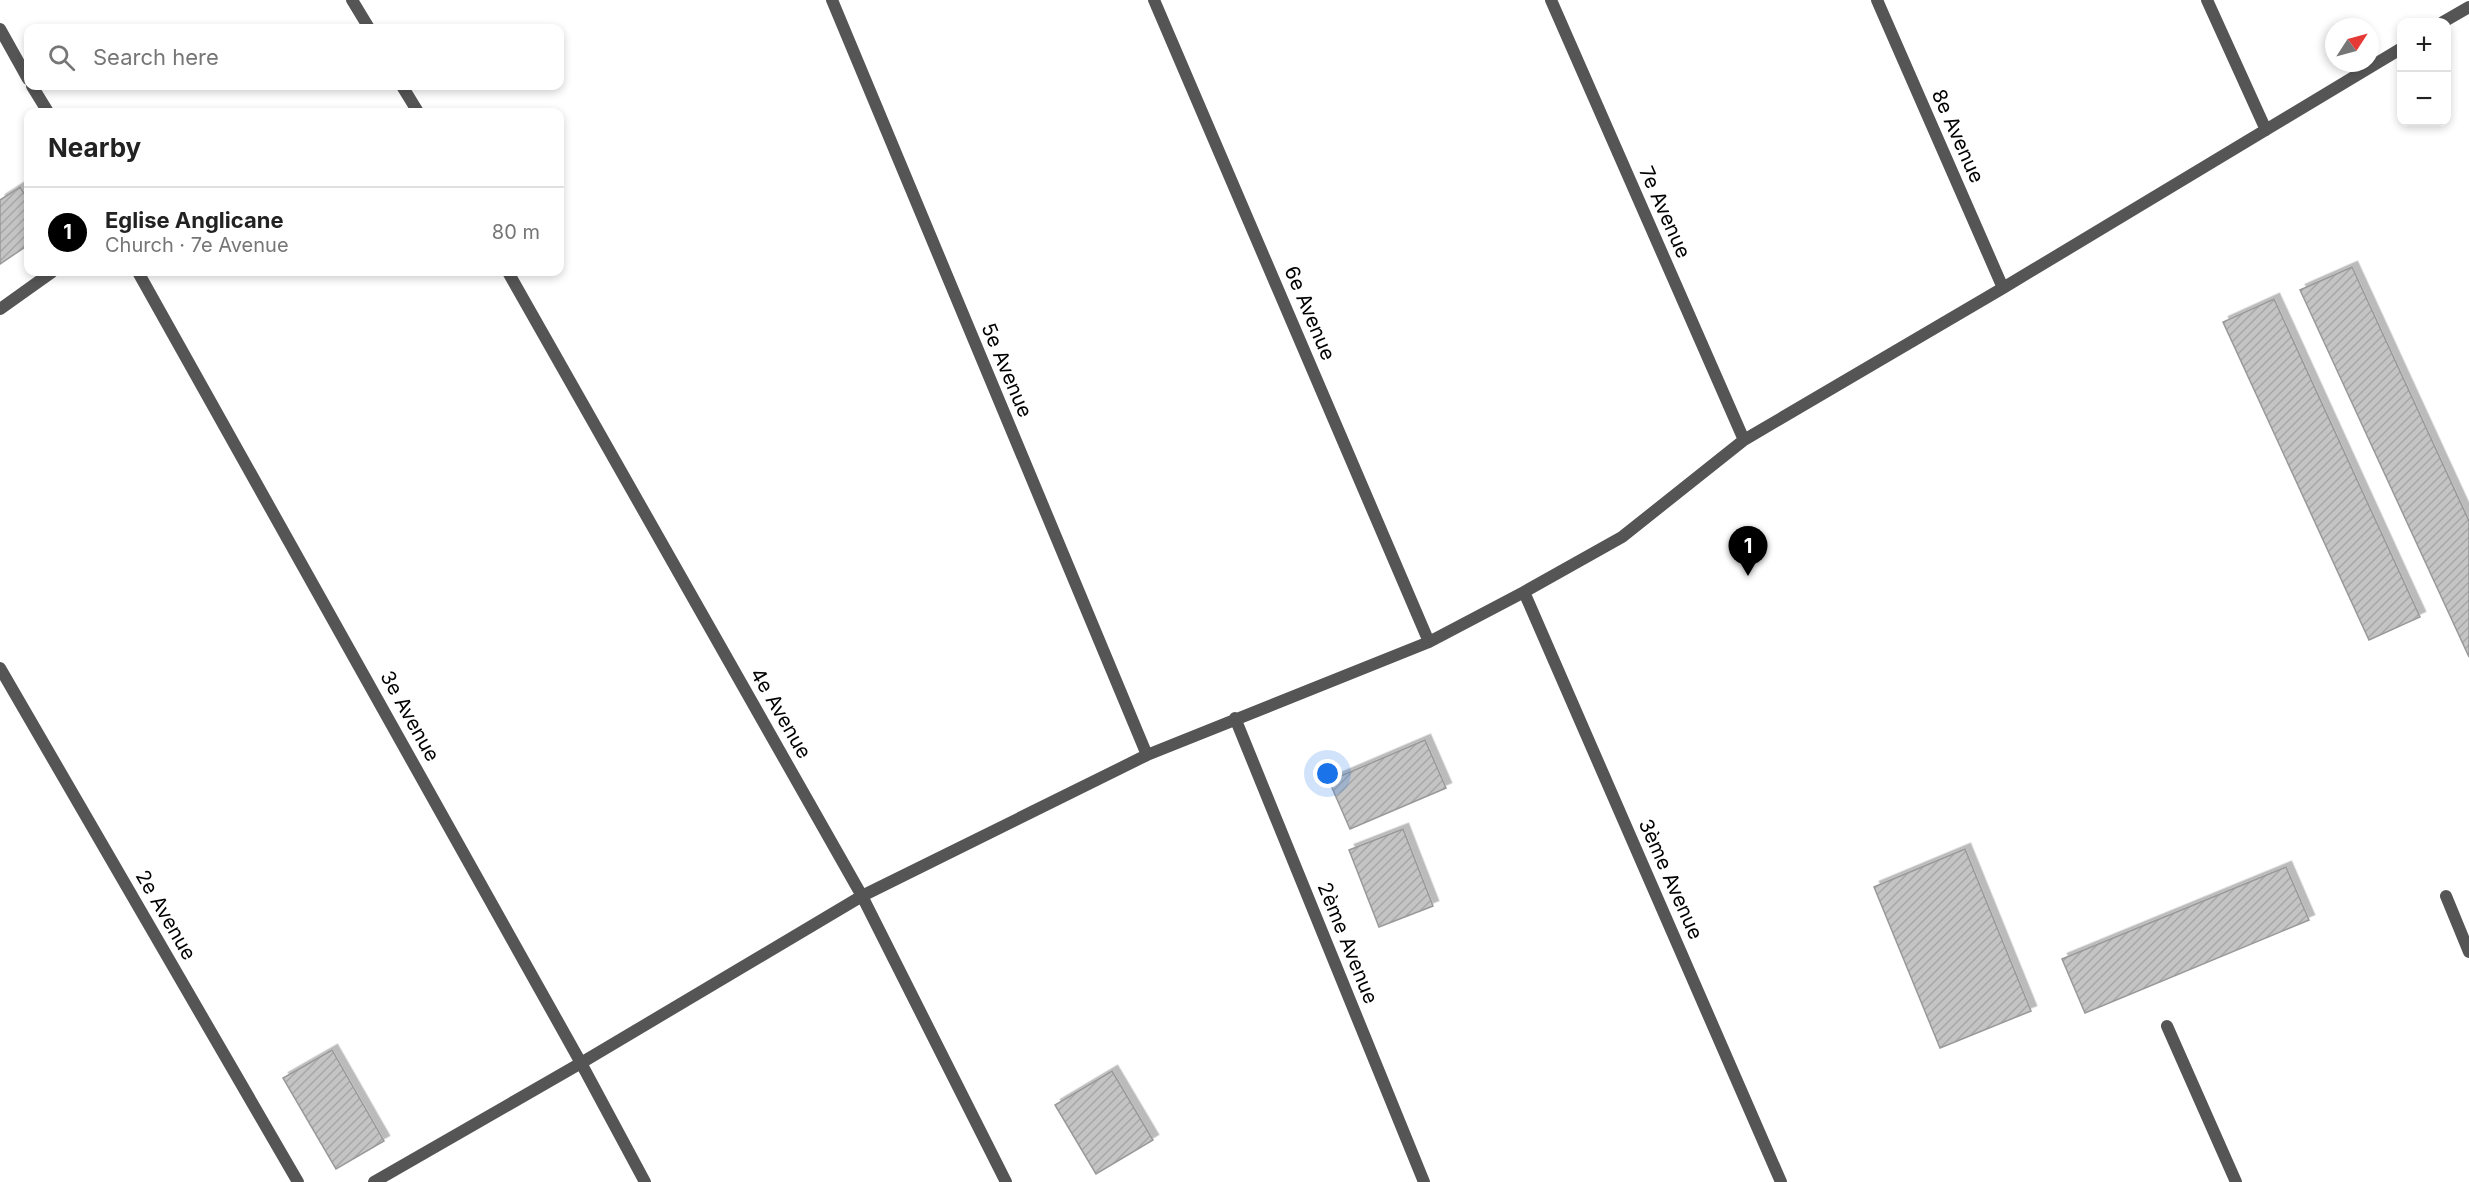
<!DOCTYPE html>
<meta charset="utf-8">
<style>
body{margin:0;font-family:Inter,sans-serif;background:#f2f2f2;color:#222}
.controls{position:absolute;right:18px;top:18px;display:grid;overflow:hidden;border-radius:12px;box-shadow:0 3px 9px #0003}
.controls button{width:54px;height:54px;display:grid;place-items:center;padding:0;border:0;border-bottom:2px solid #e0e0e0;background:#fff;color:#222;font:30px sans-serif}
.compass{position:absolute;left:2325px;top:18px;width:54px;height:54px;border-radius:50%;background:#fff;box-shadow:0 3px 9px #0003;rotate:54deg}
.you{position:absolute;left:1328px;top:774px;width:21px;height:21px;margin:-15px;border:4px solid #fff;border-radius:50%;background:#1a73e8;box-shadow:0 0 0 9px #1a73e833}
.badge{display:grid;place-items:center;width:39px;height:39px;border-radius:50%;background:#000;color:#fff;font-size:20px;font-weight:700}
.pin{position:absolute;translate:-50% -50px;filter:drop-shadow(0 2px 3px #0008)}
.pin::after{content:'';position:absolute;top:32px;width:21px;height:18px;background:inherit;clip-path:polygon(0 0,100% 0,50% 100%)}
.list{margin:0;padding:0;list-style:none}
h2{display:flex;justify-content:space-between;align-items:center;height:78px;margin:0;padding:0 24px;font-size:26px}
h2 small{font-size:20px;font-weight:400;color:#767676}
.list li{display:grid;grid-template-columns:39px 1fr auto;gap:18px;align-items:center;box-sizing:border-box;height:90px;padding:0 24px;border-top:2px solid #e0e0e0}
.list b{display:block;font-size:22px;white-space:nowrap}
.list p{margin:0;font-size:20px;white-space:nowrap;color:#767676}
.list em{font-size:20px;font-style:normal;color:#767676}
.icon{flex:none;width:33px;height:33px;fill:none;stroke:currentColor;stroke-width:2;stroke-linecap:round;stroke-linejoin:round}
.map{position:relative;flex:none;width:2469px;height:1182px;overflow:hidden}
.search{position:absolute;background:#fff;box-shadow:0 3px 9px #0003;left:24px;top:24px;width:540px;height:66px;display:flex;align-items:center;gap:15px;box-sizing:border-box;padding:0 21px;border-radius:12px;color:#767676;font-size:22px}
.panel{position:absolute;background:#fff;box-shadow:0 3px 9px #0003;left:24px;top:108px;width:540px;height:168px;border-radius:12px}
.map>svg:first-child{display:block}
.building{fill:url(#building-hatch);stroke:#999;stroke-width:1.5;filter:url(#shadow)}
.lines{fill:none;stroke-linecap:round;stroke-linejoin:round}
.minor{stroke:#555;stroke-width:12}
.labels{text-anchor:middle;dominant-baseline:central;stroke-width:5;stroke-linejoin:round;paint-order:stroke}
.street-label{font-size:20px;fill:#000;stroke:#fff}
</style>
<div class="map">
<svg width="2469" height="1182" viewBox="0 0 2469 1182">
<defs>
<pattern id="building-hatch" width="6" height="6" patternUnits="userSpaceOnUse" patternTransform="scale(1.5)"><rect width="6" height="6" fill="#c4c4c4"/><path d="M-1 1l2-2M0 6l6-6M5 7l2-2" fill="none" stroke="#a7a7a7"/></pattern>
<filter id="shadow"><feDropShadow dx="5.5" dy="-5.5" stdDeviation="0" flood-color="#0004"/></filter>
</defs>
<rect width="100%" height="100%" fill="#fff"/>
<path class="building" d="M20,187L28,200V245L0,264V200Z
M2352,267L2469,521V657L2300,290Z
M2274,299L2420,617L2369,640L2223,322Z
M1425,740L1446,788L1350,829L1329,781Z
M1403,829L1433,906L1379,927L1349,850Z
M1965,849L2031,1011L1940,1048L1874,887Z
M2286,867L2309,920L2085,1013L2062,959Z
M332,1050L384,1141L336,1169L283,1078Z
M1112,1071L1153,1140L1096,1174L1055,1105Z"/>
<g class="lines">
<path class="minor" d="M352,0L369,28
M832,0L1147,755
M1154,0L1429,642
M1551,0L1744,440
M1877,0L2003,288
M2207,0L2266,130
M2443,22L2469,7
M0,29L28,79
M32,86L48,112
M402,86L418,112
M138,272L581,1063L645,1182
M508,272L862,896L1006,1182
M0,309L52,272
M1524,592L1781,1182
M0,668L298,1182
M1235,718L1424,1182
M2446,896L2469,952
M2167,1026L2236,1182
M374,1182L581,1063L862,896L1147,755L1429,642L1524,592L1622,537L1744,440L2003,288L2402,48"/>
</g>
<g class="labels">
<g class="street-label">
<text transform="translate(1958 136) rotate(66)">8e Avenue</text>
<text transform="translate(1665 212) rotate(66)">7e Avenue</text>
<text transform="translate(1310 313) rotate(67)">6e Avenue</text>
<text transform="translate(1007 370) rotate(67)">5e Avenue</text>
<text transform="translate(781 713) rotate(60)">4e Avenue</text>
<text transform="translate(410 716) rotate(61)">3e Avenue</text>
<text transform="translate(1671 879) rotate(66)">3ème Avenue</text>
<text transform="translate(166 915) rotate(60)">2e Avenue</text>
<text transform="translate(1348 943) rotate(68)">2ème Avenue</text>
</g>
</g>
</svg>
<div class="controls">
<button>+</button>
<button>−</button>
</div>
<svg class="compass" viewBox="-18 -18 36 36"><path d="M0-13l5 13h-10z" fill="#e53935"/><path d="M0 13l5-13h-10z" fill="#767676"/></svg>
<div class="you"></div>
<div class="pin badge" style="left:1748px;top:576px">1</div>
<div class="search"><svg class="icon" aria-label="search" viewBox="0 0 24 24"><circle cx="10" cy="10" r="6"/><path d="M15 15l6 6"/></svg>Search here</div>
<section class="panel">
<h2>Nearby<small></small></h2>
<ul class="list">
<li><span class="badge">1</span><div><b>Eglise Anglicane</b><p>Church · 7e Avenue</p></div><em>80 m</em></li>
</ul>
</section>
</div>
